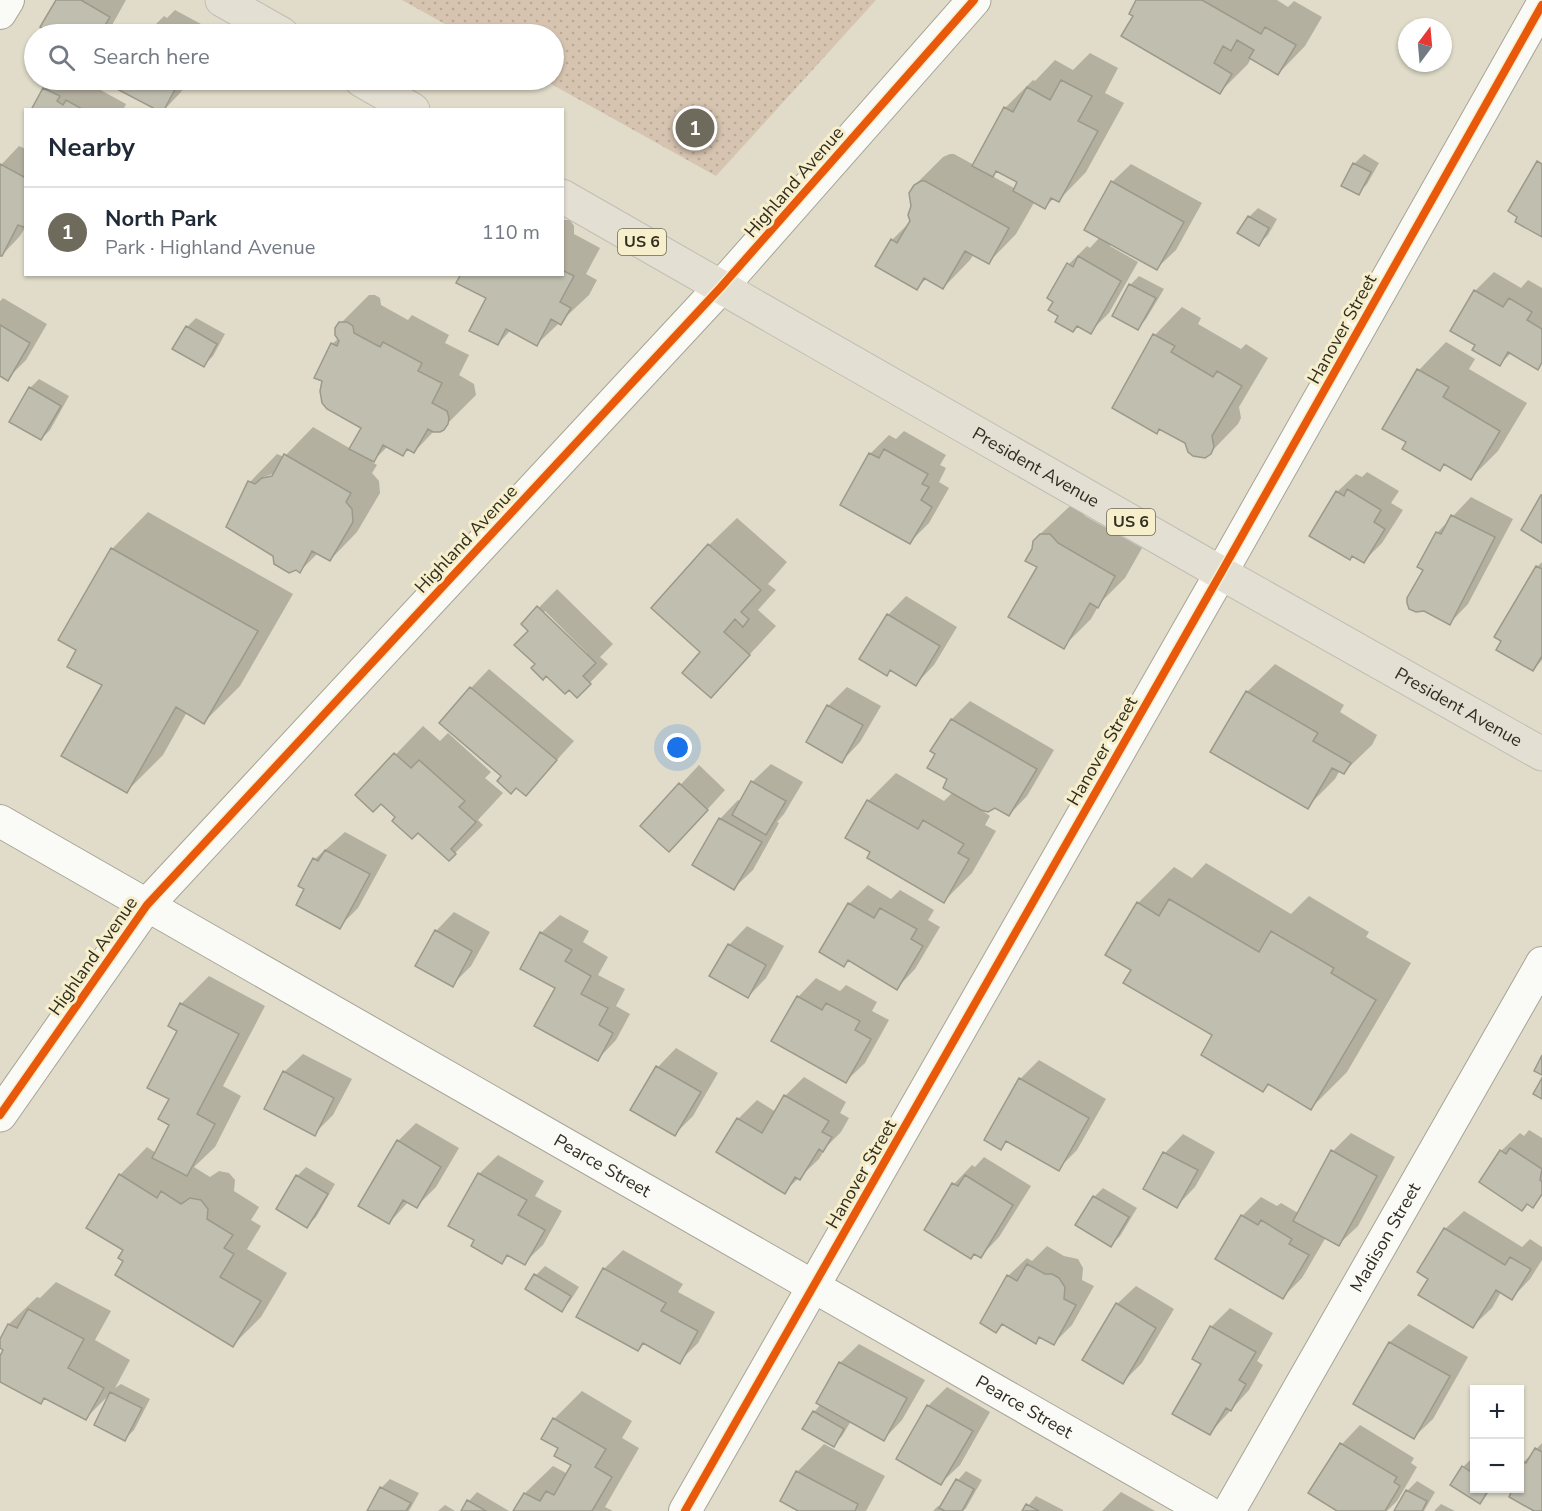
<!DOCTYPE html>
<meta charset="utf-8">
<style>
body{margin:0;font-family:"Nunito Sans",sans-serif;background:#f6f6f7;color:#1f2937}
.controls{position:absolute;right:18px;bottom:18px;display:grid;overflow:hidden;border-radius:0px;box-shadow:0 2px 4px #0004}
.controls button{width:54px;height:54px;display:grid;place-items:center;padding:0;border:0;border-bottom:2px solid #e0e1e3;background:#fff;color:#1f2937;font:30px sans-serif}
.compass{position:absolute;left:1398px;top:18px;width:54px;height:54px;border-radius:50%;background:#fff;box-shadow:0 2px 4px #0004;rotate:16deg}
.you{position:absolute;left:678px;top:748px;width:21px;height:21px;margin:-15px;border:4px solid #fff;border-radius:50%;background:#1a73e8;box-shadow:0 0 0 9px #1a73e833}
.badge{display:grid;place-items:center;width:39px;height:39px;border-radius:50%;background:#6e6b5c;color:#fff;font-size:20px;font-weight:700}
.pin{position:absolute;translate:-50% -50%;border:3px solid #fff;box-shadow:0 2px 6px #0006}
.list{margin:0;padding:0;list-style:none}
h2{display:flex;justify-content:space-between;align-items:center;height:78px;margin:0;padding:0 24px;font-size:26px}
h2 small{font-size:20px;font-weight:400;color:#747a83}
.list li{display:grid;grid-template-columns:39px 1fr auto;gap:18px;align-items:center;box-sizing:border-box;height:90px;padding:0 24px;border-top:2px solid #e0e1e3}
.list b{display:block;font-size:22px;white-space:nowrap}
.list p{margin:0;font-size:20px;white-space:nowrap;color:#747a83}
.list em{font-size:20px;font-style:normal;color:#747a83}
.icon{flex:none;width:33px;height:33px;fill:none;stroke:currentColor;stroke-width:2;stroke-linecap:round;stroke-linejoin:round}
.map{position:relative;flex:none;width:1542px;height:1511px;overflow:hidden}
.search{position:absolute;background:#fff;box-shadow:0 2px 4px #0004;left:24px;top:24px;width:540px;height:66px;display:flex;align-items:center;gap:15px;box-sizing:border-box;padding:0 21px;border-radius:33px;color:#747a83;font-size:22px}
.panel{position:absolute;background:#fff;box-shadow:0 2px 4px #0004;left:24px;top:108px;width:540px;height:168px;border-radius:0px}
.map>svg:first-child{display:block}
.park{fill:url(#park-dots)}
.shadow{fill:#0003;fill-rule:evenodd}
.building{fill:#c0bfaf;stroke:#9b998b;stroke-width:1.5}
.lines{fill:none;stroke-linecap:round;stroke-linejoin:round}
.minor-casing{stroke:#a7a495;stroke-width:34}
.tertiary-casing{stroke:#a7a495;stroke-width:35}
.primary-casing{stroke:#bfbdb4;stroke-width:35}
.minor{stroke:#fafaf7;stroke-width:32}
.tertiary{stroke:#fafaf7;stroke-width:33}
.primary{stroke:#e4dfd3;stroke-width:33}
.cycleway-casing{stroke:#f7efcc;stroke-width:11}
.cycleway{stroke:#e8590c;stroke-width:8}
.labels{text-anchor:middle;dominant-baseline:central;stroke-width:6;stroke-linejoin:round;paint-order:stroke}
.shield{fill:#f7efcc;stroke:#6c6854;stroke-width:1.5}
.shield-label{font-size:16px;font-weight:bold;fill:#312e21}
.street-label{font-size:18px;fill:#312e21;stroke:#f7efcc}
</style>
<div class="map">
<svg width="1542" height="1511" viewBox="0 0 1542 1511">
<defs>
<pattern id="park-dots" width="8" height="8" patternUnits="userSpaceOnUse" patternTransform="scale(1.5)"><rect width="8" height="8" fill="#d6c4b0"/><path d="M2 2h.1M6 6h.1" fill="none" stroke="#b8a997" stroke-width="1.8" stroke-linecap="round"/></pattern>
</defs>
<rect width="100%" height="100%" fill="#e0dcc9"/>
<path class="park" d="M402,0H876L716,176L544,80H554V34H463Z"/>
<path class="shadow" d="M57,0H126L107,34H55L42,27Z
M1138,0H1277L1288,7L1294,1L1322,17L1305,46L1278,74L1251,58L1248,64L1220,92L1135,16Z
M175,10L214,31L212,34H171L158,28L156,30L164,34H146L164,16L167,18Z
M1090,53L1118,68L1105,93L1124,103L1086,172L1059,200L1054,198L1045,207L1035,201L1016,234L989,262L974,254L970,260L943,288L927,278L917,288L892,240L911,221L915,185L943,157L950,154H954L974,165L1005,108L1033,80L1035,81L1055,60L1073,70ZM998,170L1019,182L1016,189L992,176Z
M54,80H76L75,83L81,87L86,82L126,104L123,110H33L44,89Z
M122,80H188L181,92L164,110L117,87Z
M19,146L26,149V226L20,236L2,255L0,254V166Z
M1364,154L1379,163L1367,184L1358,193L1343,186L1355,163Z
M1131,164L1202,203L1176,250L1157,268L1111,243L1110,246L1138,262L1109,313L1090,332L1078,325L1073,330L1069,264L1087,246L1090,248L1100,237L1112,182Z
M1258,208L1277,219L1268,235L1259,244L1249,217Z
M562,220H570L574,226V234L600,248L586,274L597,280L589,295L537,344L511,330L498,344L488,298L562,274Z
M1494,272L1521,288L1528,280L1542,288V363L1537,368L1511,353L1500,364L1477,344L1475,291Z
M1139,276L1164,289L1146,319L1138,328L1114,315L1130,285Z
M369,295H375L380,298L381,305L408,320L412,315L449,335L445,343L469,355L459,375L474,384L476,395L443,428L435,430L414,452L409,448L403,454L388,446L372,462L377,465L372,473L379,481L380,493L357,532L330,560L318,553L300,571L274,555L250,482L277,454L284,457L313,427L351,449L363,428L332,344L339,338L341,323ZM279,472V475L263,480V477Z
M3,298L47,324L26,360L7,379L0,375V301Z
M1182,307L1201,318L1198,324L1241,349L1246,344L1268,358L1239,407L1241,418L1238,424L1210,453L1160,428L1156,432L1114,408L1155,335Z
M196,318L225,334L213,356L204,365L187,327Z
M1446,342L1475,359L1469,369L1527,403L1498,451L1471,478L1445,463L1439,469L1408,442L1384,428L1419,370Z
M39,379L69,396L50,430L41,439L30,388Z
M904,431L946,455L940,465L946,468L939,482L949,488L929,523L910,542L870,454L889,435L896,439Z
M1367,472L1399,491L1391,503L1403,510L1382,543L1364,561L1353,555L1349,559L1337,492L1356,474L1362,477Z
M1471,497L1513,519L1468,604L1450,623L1425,569L1437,533Z
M1069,507H1078L1085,516L1142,548L1125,578L1100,603L1091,619L1063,647L1039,567L1027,560L1037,537Z
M148,512L293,594L240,686L204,722L187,712L163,755L127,791L104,685L79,650L60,640L112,549Z
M737,518L787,562L768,584L776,590L758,610L776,626L711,696L703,652L709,545Z
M1542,562V660L1533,670L1503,641L1496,637L1537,567Z
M557,589L613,644L600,657L608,664L577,696L537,664L530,631L523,624ZM545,611L587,653L585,655L543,614Z
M906,596L957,627L934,665L916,684L892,669L887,674L888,615Z
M1275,664L1344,705L1340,712L1377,735L1372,745L1344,772L1340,770L1335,779L1307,807L1212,751L1247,692Z
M489,669L574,741L526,794L471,688Z
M847,687L881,706L860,742L842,761L808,742L828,706Z
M970,701L1054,750L1027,796L1009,815L996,806L980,809L990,816L985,825L996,831L972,873L944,901L872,852L868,801L896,773L944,801L953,792L949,778L937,754L932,751L952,719Z
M423,726L440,741L448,733L491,772L485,778L503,793L478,820L483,825L449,859L381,802L357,795Z
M771,764L803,782L784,814L777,822L779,823L753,870L734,888L720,819L738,800L741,802L752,782Z
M699,765L725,790L687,832L642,826Z
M345,832L387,855L358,908L339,927L306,889L300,886L315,859Z
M1206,863L1291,914L1309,896L1369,932L1366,937L1411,963L1347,1072L1311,1108L1270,1084L1263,1090L1214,1035L1133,970L1138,903L1174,867L1192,878Z
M868,885L891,899L900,890L934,910L928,920L940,927L915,969L897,988L849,959L844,965L849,904Z
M454,912L490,932L471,966L452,985L436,931Z
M560,915L589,931L583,942L608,957L598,975L625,989L616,1006L630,1014L616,1040L598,1059L557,987L541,933Z
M747,926L784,946L766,978L748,997L729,945Z
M209,976L265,1006L223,1086L241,1096L215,1147L194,1167L210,1177L219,1171L229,1173L235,1180L234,1191L259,1207L251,1220L261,1226L247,1249L287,1273L261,1317L233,1345L125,1260L120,1175L147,1147L156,1153L171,1124V1098L181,1004Z
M816,978L840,991L846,985L877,1002L872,1011L889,1020L865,1063L846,1081L798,997Z
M676,1048L718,1073L693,1116L675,1134L658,1067Z
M303,1054L352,1079L333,1115L314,1134L284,1072Z
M1039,1060L1106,1099L1077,1150L1058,1169L1008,1140L1001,1148L1020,1079Z
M804,1077L846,1102L840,1113L849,1118L841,1132L826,1147L819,1159L784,1192L738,1119L757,1100L776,1112L786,1095Z
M416,1123L459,1148L436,1187L417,1206L409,1201L389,1223L398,1141Z
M1529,1130L1542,1138V1196L1533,1206L1501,1151L1520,1133L1524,1136Z
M1351,1133L1395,1157L1358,1226L1339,1244L1326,1237L1302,1278L1283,1297L1217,1258L1242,1216L1261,1197L1277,1206L1281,1203L1298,1213L1333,1151Z
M1183,1134L1215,1152L1195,1187L1177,1206L1145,1189L1165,1153Z
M498,1155L544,1181L535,1196L562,1211L543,1245L524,1263L509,1255L501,1262L476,1239L450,1225L480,1173Z
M984,1157L1031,1186L999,1237L981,1256L926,1229L954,1184L972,1165L975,1167Z
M306,1167L335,1184L316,1217L307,1226L297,1176Z
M1103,1188L1137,1208L1120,1236L1111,1245L1094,1197Z
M1464,1211L1522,1247L1530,1239L1542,1247V1260L1530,1279L1512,1298L1501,1292L1492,1308L1473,1326L1430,1279L1445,1229Z
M1047,1246L1064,1256L1078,1259L1083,1268L1082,1280L1094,1286L1072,1325L1054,1343L1041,1336L1035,1342L1004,1323L996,1331L1008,1276L1027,1258L1032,1261Z
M623,1250L683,1284L678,1292L715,1312L698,1343L679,1362L645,1342L638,1349L604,1269Z
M545,1266L579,1287L570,1301L561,1310L527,1289L536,1275Z
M56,1282L111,1311L95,1340L130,1360L115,1388L121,1384L150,1399L134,1430L125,1439L110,1394L86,1418L46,1397L40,1402L0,1380V1359L5,1349L0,1347V1342L9,1324L37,1297L40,1298Z
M1136,1286L1174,1309L1142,1363L1123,1382L1117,1304Z
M1230,1308L1273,1333L1257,1361L1263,1365L1249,1390L1210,1433L1203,1364L1211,1327Z
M1409,1324L1468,1357L1433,1419L1414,1437L1356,1403L1390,1342Z
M859,1344L925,1380L902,1420L884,1439L851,1421L842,1436L833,1445L814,1412L821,1404L818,1403L840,1363Z
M947,1387L990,1412L960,1465L941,1483L898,1458L928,1406Z
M582,1391L632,1421L622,1438L639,1448L605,1507L613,1511H515L525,1493L553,1466L566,1473L573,1465L554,1419Z
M1360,1425L1414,1458L1411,1463L1417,1467L1397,1501L1387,1511H1340L1310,1493L1342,1444Z
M1542,1443V1511H1537L1520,1488V1466Z
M824,1444L885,1476L866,1511H799L797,1472Z
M1472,1458L1474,1459V1488H1492L1480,1502L1463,1467Z
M966,1471L982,1480L966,1508L963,1511H933L938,1506L941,1508L958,1480Z
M390,1479L419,1493L409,1511H369L381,1488Z
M1417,1481L1435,1492L1424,1511H1396L1408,1490Z
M477,1492L509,1511H462L469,1501Z
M1121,1492L1155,1511H1102Z
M1036,1496L1063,1510V1511H1024Z
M1441,1504L1455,1511H1434Z
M445,1505L455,1511H438Z"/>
<path class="building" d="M56,0H81L110,17L100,34H52L40,27Z
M1136,0H1202L1261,34L1265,27L1296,45L1278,75L1249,58L1254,50L1237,40L1231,51L1223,46L1214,63L1232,74L1220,94L1121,36L1133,16L1129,14Z
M155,28L168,34H152Z
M120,80H180L164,110H157L115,88Z
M1061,80L1092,96L1078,121L1098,131L1059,202L1051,198L1045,209L1013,191L1017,182L996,171L993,177L972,166L1004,107L1013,112L1027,87L1050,100Z
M43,88L60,96L57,101L63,105L66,100L84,110H31Z
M1537,161L1542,164V237L1515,222L1517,217L1508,211Z
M1353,163L1371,172L1359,195L1341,186Z
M0,164L26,178V228L18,225L2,256H0Z
M921,181H925L1009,228L989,264L965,251L943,289L924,278L917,290L875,266L891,239L897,243L910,221L908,215L911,206L909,193L914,185Z
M1111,181L1184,222L1157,270L1084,230Z
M1248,216L1269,228L1259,246L1237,233Z
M1078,256L1121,281L1091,334L1077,326L1073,332L1055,322L1058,316L1048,310L1053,302L1047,298L1067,263L1073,267Z
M562,270L574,276L560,302L571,308L561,325L551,319L537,346L506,329L498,345L469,331L486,298L456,283L461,274H562Z
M1129,284L1156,298L1138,330L1112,316Z
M1474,290L1503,307L1509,298L1532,312L1527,320L1542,329V362L1538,370L1508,352L1500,366L1472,350L1475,345L1450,331Z
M339,322H347L353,326L354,333L380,347L383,342L422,363L418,371L442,383L432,403L447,411L449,418L448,424L444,430L440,432H433L428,429L414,453L407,449L403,456L383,445L374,462L349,449L361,428L327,409L322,403L320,391L322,381L314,378L331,343L337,346L339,341L335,335V328Z
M0,325L30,343L8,381L0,376Z
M186,326L217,344L204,367L172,349Z
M1153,334L1175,346L1171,352L1213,377L1217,371L1242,386L1212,436L1214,447L1211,454L1205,458L1193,456L1188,452L1185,443L1159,429L1157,434L1112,408Z
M1417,369L1449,387L1443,397L1500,431L1471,480L1444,464L1440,471L1402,449L1406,442L1382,429Z
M29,387L61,406L41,440L9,422Z
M884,449L928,474L922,484L929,487L921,500L932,507L910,544L840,505L869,453L879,458Z
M284,454L351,493L346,502L352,509L353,522L330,561L312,551L300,573L296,570L289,573L274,564L273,556L226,527L248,481L255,484L262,478L272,476Z
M1347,489L1381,510L1374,522L1385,529L1364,563L1352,556L1350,560L1309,536L1336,491L1344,496Z
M1541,495H1542V543L1521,530Z
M1451,515L1495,537L1450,625L1424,611L1416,612L1409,609L1407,603V598L1423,570L1417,567L1436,532L1441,534Z
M1040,534H1050L1058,543L1115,576L1098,608L1090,603L1064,649L1008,617L1037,567L1025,561L1032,549L1033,541Z
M708,544L761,590L741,612L749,619L743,627L735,619L724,632L750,655L711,698L682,673L700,652L651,608Z
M111,548L258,631L204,724L176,707L127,793L61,756L102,685L67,667L76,650L58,640Z
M1536,566L1542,569V656L1533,671L1496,650L1501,641L1494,637Z
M537,606L596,663L583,676L591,684L577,698L569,690L565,694L546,676L543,680L531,668L535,664L514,645L528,631L521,624Z
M887,614L940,646L916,686L890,670L887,676L859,659Z
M470,687L557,760L526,796L516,788L511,794L497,781L501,776L439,723Z
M1246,691L1318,733L1313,741L1351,763L1344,774L1332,768L1308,809L1210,752Z
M827,705L863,725L842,763L806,742Z
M951,719L1037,769L1009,816L995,808L988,812L981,810L943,788L947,779L927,768L935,754L930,751Z
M394,753L411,768L419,760L465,801L459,807L476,822L451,849L456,854L449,861L418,833L412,839L392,821L395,817L381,804L373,812L355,795Z
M751,781L786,801L766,835L732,815Z
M679,783L708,810L669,852L640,826Z
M867,800L918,829L923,820L964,844L958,853L969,859L944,903L867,858L870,852L845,838Z
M719,818L762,842L734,890L692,865Z
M325,850L370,874L340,929L296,905L304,889L298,886L313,858L318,861Z
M1169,899L1259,952L1271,931L1334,968L1331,973L1376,1000L1311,1110L1268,1084L1263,1092L1201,1055L1212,1035L1123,983L1131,970L1105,955L1137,902L1159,916Z
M848,903L874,918L880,908L917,929L911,939L923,946L897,990L848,960L844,967L819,952Z
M435,930L472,951L453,987L415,966Z
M540,932L572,950L565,961L591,976L581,994L608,1008L599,1025L613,1033L598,1061L534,1026L555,988L520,969Z
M728,944L766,965L748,998L709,976Z
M797,996L822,1010L826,1003L860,1021L855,1030L871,1039L846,1083L771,1041Z
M180,1003L239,1034L197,1114L215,1124L187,1176L152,1158L169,1125L158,1119L169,1099L147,1088L177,1031L168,1026Z
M1542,1055V1075L1534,1071Z
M656,1066L701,1092L675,1136L630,1110Z
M283,1071L334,1098L315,1136L264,1109Z
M1019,1078L1089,1118L1059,1171L1006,1141L1001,1150L984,1140Z
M1542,1078V1099L1533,1094Z
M784,1095L829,1121L822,1132L832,1137L823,1152L819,1149L800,1180L795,1177L785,1194L716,1152L737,1118L762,1133Z
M397,1140L441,1167L417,1208L403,1200L389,1224L358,1206Z
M1510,1148L1542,1169L1540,1180L1542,1182V1194L1533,1208L1527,1204L1522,1211L1479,1182L1500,1150L1506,1154Z
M1331,1150L1377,1176L1339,1246L1293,1221Z
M1163,1152L1198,1170L1177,1208L1143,1189Z
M478,1173L527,1200L518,1215L545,1230L525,1265L507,1255L502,1264L471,1246L474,1240L448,1226Z
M119,1174L157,1198L161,1191L181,1204L190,1198L201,1200L208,1209L207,1219L233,1235L224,1248L234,1254L220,1277L261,1301L233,1347L115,1275L123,1261L118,1258L123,1250L86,1228Z
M296,1175L328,1194L307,1228L276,1209Z
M965,1175L1013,1205L981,1258L974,1254L971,1259L924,1230L952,1183L958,1186Z
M1093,1196L1129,1217L1111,1247L1075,1225Z
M1241,1215L1258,1225L1261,1220L1292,1239L1289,1244L1309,1255L1283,1299L1215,1259Z
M1444,1228L1505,1265L1510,1257L1531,1269L1512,1300L1496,1290L1473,1328L1418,1295L1428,1279L1417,1272Z
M1027,1264L1045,1274H1052L1059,1278L1065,1287L1064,1299L1076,1305L1054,1345L1039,1337L1036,1344L1002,1324L996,1333L980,1323L1007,1275L1017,1281Z
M603,1268L666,1303L661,1311L698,1331L680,1364L643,1343L638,1351L576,1317Z
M534,1274L571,1296L562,1312L525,1289Z
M1116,1303L1156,1328L1123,1384L1082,1360Z
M28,1309L84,1339L68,1368L104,1388L86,1420L44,1398L41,1404L0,1382V1356L3,1350L0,1348V1339L8,1324L17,1328Z
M1210,1326L1256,1352L1239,1380L1246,1384L1231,1411L1226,1408L1210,1435L1172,1414L1201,1364L1192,1359Z
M1389,1342L1450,1376L1414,1439L1353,1404Z
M839,1362L907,1398L884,1441L816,1403Z
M110,1392L142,1408L125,1441L94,1425Z
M927,1405L973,1431L941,1485L896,1459Z
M813,1411L844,1429L834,1447L802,1429Z
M553,1418L606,1449L595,1467L612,1477L592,1511H513L524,1493L540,1501L546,1491L554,1495L571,1465L554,1456L558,1448L541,1439Z
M1340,1443L1397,1477L1394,1482L1400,1486L1385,1511H1337L1308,1493Z
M1535,1448L1542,1452V1511H1534L1509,1497L1513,1488H1520V1463L1521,1461L1526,1463Z
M1462,1466L1474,1474V1488H1490L1480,1504L1450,1485Z
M796,1471L858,1504L855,1511H798L780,1501Z
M956,1479L974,1489L962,1511H945L939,1508Z
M380,1487L411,1503L406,1511H367Z
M1406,1490L1427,1501L1422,1511H1394Z
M467,1500L486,1511H461Z
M1026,1504L1039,1511H1022Z"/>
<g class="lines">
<defs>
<g id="minor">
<path d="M0,13L8,0"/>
<path id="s1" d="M0,821L1206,1511"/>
<path d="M685,1511L1221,573L1542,5"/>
<path id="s2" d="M1229,1511L1542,963"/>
</g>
<path id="tertiary" d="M0,1115L147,905L721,287L974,0"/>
<g id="primary">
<path d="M222,0L282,34"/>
<path d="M361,80L413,110"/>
<path id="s3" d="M562,196L1221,573L1542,754"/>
</g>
</defs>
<use href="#minor" class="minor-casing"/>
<use href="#tertiary" class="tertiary-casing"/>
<use href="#primary" class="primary-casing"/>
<use href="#minor" class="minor"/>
<use href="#tertiary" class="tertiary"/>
<use href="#primary" class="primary"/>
<defs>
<path id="cycleway" d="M0,1115L147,905L721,287L974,0
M685,1511L1221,573L1542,5"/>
</defs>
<use href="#cycleway" class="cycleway-casing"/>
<use href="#cycleway" class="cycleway"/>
</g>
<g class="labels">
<g class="shield">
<rect x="618" y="229" width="48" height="26" rx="4.5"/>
<rect x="1107" y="509" width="48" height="26" rx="4.5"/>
</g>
<g class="shield-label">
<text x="642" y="242">US 6</text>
<text x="1131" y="522">US 6</text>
</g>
<g class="street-label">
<text transform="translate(794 182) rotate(-49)">Highland Avenue</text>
<text transform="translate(1342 329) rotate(-61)">Hanover Street</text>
<text stroke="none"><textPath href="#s3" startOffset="546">President Avenue</textPath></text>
<text transform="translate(466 539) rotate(-47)">Highland Avenue</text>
<text stroke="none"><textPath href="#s3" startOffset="1032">President Avenue</textPath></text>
<text transform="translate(1102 751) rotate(-60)">Hanover Street</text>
<text transform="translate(93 956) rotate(-55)">Highland Avenue</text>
<text stroke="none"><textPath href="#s1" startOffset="694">Pearce Street</textPath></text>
<text transform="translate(861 1174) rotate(-60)">Hanover Street</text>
<text stroke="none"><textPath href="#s2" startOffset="315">Madison Street</textPath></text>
<text stroke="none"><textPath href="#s1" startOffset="1180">Pearce Street</textPath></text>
</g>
</g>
</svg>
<div class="controls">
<button>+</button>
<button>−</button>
</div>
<svg class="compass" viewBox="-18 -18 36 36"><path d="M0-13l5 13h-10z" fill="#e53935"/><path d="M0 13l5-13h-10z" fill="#747a83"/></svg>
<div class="you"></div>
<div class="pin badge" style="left:695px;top:128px">1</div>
<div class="search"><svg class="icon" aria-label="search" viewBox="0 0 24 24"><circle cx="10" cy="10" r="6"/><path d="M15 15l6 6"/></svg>Search here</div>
<section class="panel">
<h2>Nearby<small></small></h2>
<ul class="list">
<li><span class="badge">1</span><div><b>North Park</b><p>Park · Highland Avenue</p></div><em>110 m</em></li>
</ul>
</section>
</div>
